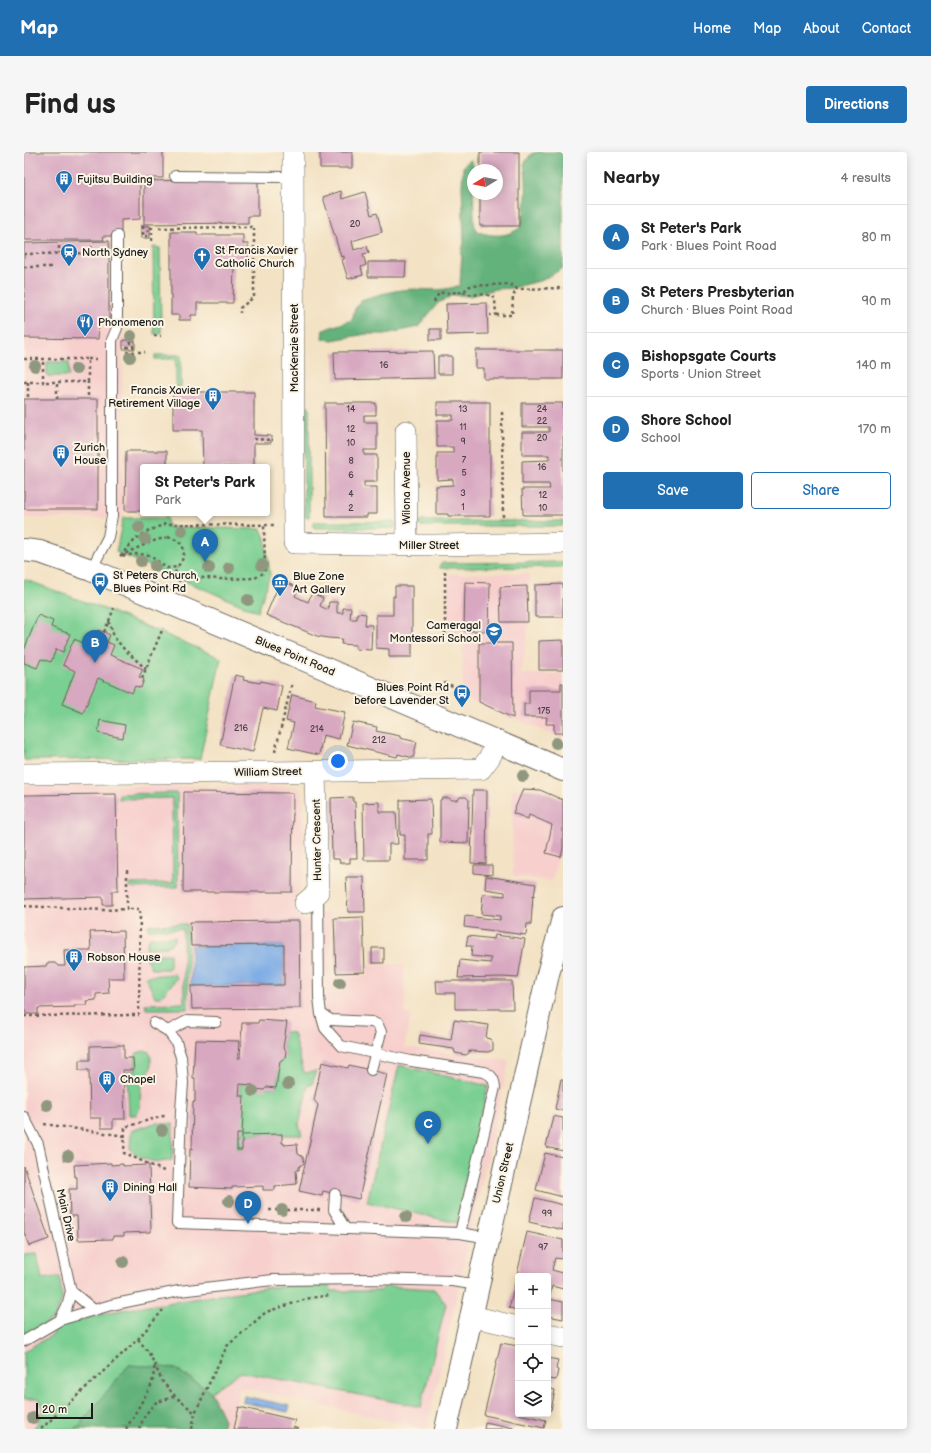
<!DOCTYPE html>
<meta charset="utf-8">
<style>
body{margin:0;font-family:"Balsamiq Sans",sans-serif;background:#f6f6f6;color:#222}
.controls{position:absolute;right:12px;bottom:12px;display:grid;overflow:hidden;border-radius:4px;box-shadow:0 2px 10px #0003}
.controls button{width:36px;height:36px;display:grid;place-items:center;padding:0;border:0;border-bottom:1px solid #e0e0e0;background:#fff;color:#222;font:20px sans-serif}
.compass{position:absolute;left:443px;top:12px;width:36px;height:36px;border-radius:50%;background:#fff;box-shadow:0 2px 10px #0003;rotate:260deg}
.scale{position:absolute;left:12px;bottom:10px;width:57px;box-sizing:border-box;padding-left:4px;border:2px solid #1c1c1c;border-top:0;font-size:11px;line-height:14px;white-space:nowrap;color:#1c1c1c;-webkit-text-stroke:3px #fcf5e5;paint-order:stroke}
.you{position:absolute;left:314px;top:609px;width:14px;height:14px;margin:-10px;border:3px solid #fff;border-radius:50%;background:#1a73e8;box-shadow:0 0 0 6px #1a73e833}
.badge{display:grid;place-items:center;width:26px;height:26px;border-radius:50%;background:#1f6fb2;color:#fff;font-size:13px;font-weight:700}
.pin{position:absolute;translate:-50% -33px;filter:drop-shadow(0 1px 2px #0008)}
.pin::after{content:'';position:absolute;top:21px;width:14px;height:12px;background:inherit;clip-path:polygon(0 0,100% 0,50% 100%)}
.popup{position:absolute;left:116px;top:312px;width:130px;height:52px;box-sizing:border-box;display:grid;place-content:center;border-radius:4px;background:#fff;filter:drop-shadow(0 1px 3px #0005);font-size:13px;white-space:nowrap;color:#767676}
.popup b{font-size:15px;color:#222}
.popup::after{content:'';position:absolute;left:50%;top:100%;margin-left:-8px;border:8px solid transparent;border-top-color:#fff}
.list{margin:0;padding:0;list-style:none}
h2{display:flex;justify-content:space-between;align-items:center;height:52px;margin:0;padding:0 16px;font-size:17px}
h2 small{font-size:13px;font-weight:400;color:#767676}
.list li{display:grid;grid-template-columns:26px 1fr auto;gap:12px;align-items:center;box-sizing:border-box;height:64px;padding:0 16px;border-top:1px solid #e0e0e0}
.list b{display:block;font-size:15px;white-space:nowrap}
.list p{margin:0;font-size:13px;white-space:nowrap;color:#767676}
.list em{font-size:13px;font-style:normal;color:#767676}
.actions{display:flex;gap:8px;padding:12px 16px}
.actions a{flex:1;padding:9px 0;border:1px solid #1f6fb2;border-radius:4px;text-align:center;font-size:14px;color:#1f6fb2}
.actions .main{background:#1f6fb2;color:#fff}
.icon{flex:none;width:22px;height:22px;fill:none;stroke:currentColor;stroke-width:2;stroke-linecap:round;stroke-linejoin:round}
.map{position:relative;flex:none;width:539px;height:1277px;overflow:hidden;border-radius:4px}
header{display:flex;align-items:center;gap:24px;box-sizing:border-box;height:56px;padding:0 20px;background:#1f6fb2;color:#fff}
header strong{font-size:19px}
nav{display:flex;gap:22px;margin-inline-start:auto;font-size:14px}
.intro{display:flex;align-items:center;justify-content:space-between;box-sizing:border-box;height:96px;padding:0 24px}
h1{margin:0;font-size:28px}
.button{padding:10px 18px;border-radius:4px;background:#1f6fb2;color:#fff;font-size:14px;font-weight:700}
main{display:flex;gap:24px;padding:0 24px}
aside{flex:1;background:#fff;border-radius:4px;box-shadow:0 2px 10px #0003}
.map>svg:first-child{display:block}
.built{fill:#f7d0cd}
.green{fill:#7acf92;stroke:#4b7657}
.forest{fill:#63b27c;stroke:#40674c}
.water{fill:#7babe5;stroke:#4c6480}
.building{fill:#d8a8c1}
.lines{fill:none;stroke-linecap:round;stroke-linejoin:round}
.service-casing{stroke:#676157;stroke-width:12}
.minor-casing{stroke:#676157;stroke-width:22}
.tertiary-casing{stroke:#676157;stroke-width:24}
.path{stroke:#676157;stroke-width:2.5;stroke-dasharray:3 3;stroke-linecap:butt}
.service{stroke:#fff;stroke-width:10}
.minor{stroke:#fff;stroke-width:21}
.tertiary{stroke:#fff;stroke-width:22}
.tree{fill:#8f987e}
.labels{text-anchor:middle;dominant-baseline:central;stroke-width:4;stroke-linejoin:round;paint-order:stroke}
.number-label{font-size:9px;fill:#4b3f45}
.poi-label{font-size:11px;fill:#1c1c1c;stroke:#fcf5e5;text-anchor:start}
.street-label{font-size:11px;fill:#1c1c1c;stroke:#fcf5e5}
</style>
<header>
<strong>Map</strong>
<nav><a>Home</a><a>Map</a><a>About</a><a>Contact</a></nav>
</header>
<div class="intro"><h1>Find us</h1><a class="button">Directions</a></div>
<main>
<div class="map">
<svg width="539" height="1277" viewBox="0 0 539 1277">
<rect width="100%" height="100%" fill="#fcf5e5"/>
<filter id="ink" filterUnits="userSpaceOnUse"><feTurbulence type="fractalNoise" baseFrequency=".025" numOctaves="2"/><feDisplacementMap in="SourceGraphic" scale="8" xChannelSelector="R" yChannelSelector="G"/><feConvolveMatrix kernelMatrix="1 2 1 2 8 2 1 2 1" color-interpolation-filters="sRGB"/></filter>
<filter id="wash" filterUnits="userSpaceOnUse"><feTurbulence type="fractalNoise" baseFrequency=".012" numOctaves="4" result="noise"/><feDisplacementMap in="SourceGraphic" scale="16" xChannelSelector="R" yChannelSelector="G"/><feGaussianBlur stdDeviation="0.9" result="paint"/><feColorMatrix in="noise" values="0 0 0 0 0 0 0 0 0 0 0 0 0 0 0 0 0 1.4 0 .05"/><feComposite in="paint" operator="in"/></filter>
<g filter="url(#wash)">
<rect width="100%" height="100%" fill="#f3e2c4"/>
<path class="built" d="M0,0H141V28H119V70H98L99,366H0Z
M505,421V473L497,522H539V587L438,545L439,483H423L424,422Z
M0,633L273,635L278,639L280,722L269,753L281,770L288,766L295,765L301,760L306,762L307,825L344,824V813L380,812L381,862L387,863L380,895L485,909L403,1277L216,1235L206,1277H0Z
M488,637L516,638L539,648V686L528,729L489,724Z"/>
<path class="green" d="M129,95L136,96L137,182H130Z
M131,203H157V235H152V207H131Z
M23,210H45V224H23Z
M280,254H285V365H280Z
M99,366H143L144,375L237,377L241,386L246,423L234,460L92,400Z
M395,369H539V374H395Z
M290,370H371V376H290Z
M539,410V415L416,416V412L418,411Z
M0,427L88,460L197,506L176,607L0,608Z
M153,641L154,735L105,736V732L149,731L148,646L95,647V642Z
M163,772L164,857H122L121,852L160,851L159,777H124V773Z
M127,785H151L150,789L143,795L122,796L125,786Z
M122,802H146V815L144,817H128L121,805Z
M150,822L153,826L137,845H131L122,826L124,824Z
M261,880L269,881L280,921L292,919L288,933H284L275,973L278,983H258V982L219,983L218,998H213V982H218L215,944L216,932L252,936L256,909L261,906L262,899L259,896Z
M120,899H124L127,903V916L122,926L117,931L116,956L112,963H105L103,919H112L111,905L113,901Z
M375,913L464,934L433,1071L343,1050Z
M131,971L149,972L148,1008C132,1012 119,1009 106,997L107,979Z
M13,1102L18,1127L32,1125H36L38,1147L31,1166L0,1183V1103Z
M305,1134L308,1139H356L361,1134L410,1137L422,1152L397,1255L217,1220L187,1240L150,1216L105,1213L52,1277H9C16,1269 22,1256 15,1247H0V1199L30,1182L29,1178L48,1170L91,1159L247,1135Z"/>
<path class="forest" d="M514,0H539V116L519,128L488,136L471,137L446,144L429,143L414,151L394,175L361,182H342L308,188L298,186L299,178L328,168L331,157L337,148C350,144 363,140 377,138C398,135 415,142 436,133L438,99L440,90L438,35L439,15L446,7L449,13L450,71L453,80C470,84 480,86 496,76C503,54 504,35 500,12L507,2Z
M105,1213L150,1216L187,1240L200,1268L198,1277H52Z"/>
<path class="water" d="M260,793V833L167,834V794Z
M220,1244L266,1254L264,1260L219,1250Z"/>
<g id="blocks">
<path class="building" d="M0,0H139V26H116V67L97,68V84H79L80,88H0Z
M296,0H328V16H296Z
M456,0H495V74H456V42H473V18H456Z
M234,27V64H224V71L120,72V29Z
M317,39L318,47L341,40L347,63L353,61L358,80L328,89L330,98L343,94L345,101L339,102L342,113L337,115L339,123L324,127L318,108L320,107V104L317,105L299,45Z
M117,74H126V86H117Z
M147,80H173V83H219V92H224V111H210L209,151H173V163H167V168H155V163H147Z
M85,89V171H75L74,187L0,186V91Z
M344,110H382L381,125H344Z
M463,151L464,182L423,183L422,152Z
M406,177H417V188H406Z
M99,188L111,189V197H99Z
M452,198H539V227H460V216H452Z
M409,199L410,226L311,228L310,200Z
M414,204H428V222H414Z
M149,240H230V283L247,284V291H230V315H179L178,278H149Z
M0,247H74V357H0Z
M413,250H466V364H424V362H412V334L429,333V327L413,328V301H429V295H413V268H429V263H413Z
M301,251H352V263H340V270H353V298H340V303H353V330H340V335H353V362H343V365H302Z
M498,251H539V363H499L498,337H526L525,332H498V309L525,308V303H498V280H525V275H498Z
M102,299H143V315H119V359H101Z
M261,430L274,436L271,444L277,447L284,450L288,441L299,446L296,454L304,458L305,450H313V461H319V456H327L326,467H333V461L342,462L341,473H348L347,498L332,497V493L317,492L318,487L304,486L293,484L242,463L253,437L257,439Z
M441,430L466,431L465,479H440Z
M539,432V465H511V433Z
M371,434H388V505H365V497L352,496V463H369V444L371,445Z
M503,434L504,470H477L476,435Z
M14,463L29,469L27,475L46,482L39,500L32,497L27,510L17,507L13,516L0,511V498Z
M75,478L86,483L83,490L90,493L86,503L119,517L115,525L120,527L117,536L111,534L108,541L74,526L59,561L38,552L51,519L39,513L50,487L62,492L66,482L72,485Z
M539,488V518H515V489Z
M455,491H488L489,566L455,550Z
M211,523L220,525L219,528L236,531L237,529L258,534L253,559L239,556L229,600L196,593Z
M537,531H539V581H530V572H522L523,565H500V552H505V538H537Z
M268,543L292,549L291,554L321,560L315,587L299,583L295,603L264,596L270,571L262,569Z
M76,568L101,573L99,586L74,581Z
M329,570L353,575L352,579L376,584V586L393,590L389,606L374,602L373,605L323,593Z
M499,637L516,638L539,648V696L537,705L522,701L528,673L505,663L504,667L489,661Z
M449,638H463L462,712L447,711Z
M160,640L269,641L268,740H159Z
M92,642L94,739H88V753H79V745L0,747V643Z
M329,645V650H331L333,706H326V711H316L315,707H308L307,646Z
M436,645H442L445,648L444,691L416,690V648L420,646H425L428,648H434Z
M407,647L408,682H404V708H381V683H376V648Z
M355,650V660H372L374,692H365V708H340L339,651Z
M450,713H468V723L450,721Z
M462,724L512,732L510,744L509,743L507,772H503L502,783L440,775L441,764L476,768V764L457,762L459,742L481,744V740L461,737Z
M322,725H340L341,760H324Z
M339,765L341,820L312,821L310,766Z
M275,769L276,856L168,857L167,834L260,833V793L167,794L166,770Z
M99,779L100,826H84L85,841L72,842V848L62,849L63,853H51V855L14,856V862H2L1,857H0V815L22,814L23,811H31L34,814H41L40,798H67L66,780Z
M471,783L501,787L494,826L478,825L434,826L436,808L466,811L467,809V806L447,804L448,794H442L444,784L470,787Z
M348,796H360V811H348Z
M412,829H488L489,857H431V841H413Z
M235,868L263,870L259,896L262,899L261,906L256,909L252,936L243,935L240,938L232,937L229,933L216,932L215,944H220L218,982H213V998H218V983L258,982V991H260V993L273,992L274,1002L279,1005L280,1011L275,1015V1018H272L273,1032L251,1034V1038H239V1034L208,1035V1037L165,1035L166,997L168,998L169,950H171V926H169L171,888L215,889L214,906H216L218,871H234Z
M430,868L464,873L462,886L466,887L469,891V898L464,900L445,899V901L442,903L431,901L430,897L395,892L396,883L427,888Z
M100,893V906H109L110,918H99L101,967H89V976H77V966H66L65,918H55V908H66V894Z
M298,910L324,916L325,913L363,922L335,1047L299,1039L298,1044L275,1039L294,953L290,948Z
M537,927H539V959L531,957Z
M529,964L539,966V999L522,995Z
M521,1001L539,1005V1045L512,1038Z
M87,1011V1013L99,1012V1014L125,1013L127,1080L100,1081V1084H89V1087L54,1088L53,1064H46L45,1037H53V1025H51L50,1013Z
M0,1014L25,1087L5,1094L0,1080Z
M511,1046L539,1053V1078L505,1070Z
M503,1080L539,1088V1107L531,1106L528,1118L539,1121V1137L528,1134L525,1147L539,1150V1167L524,1164V1124H494V1158L485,1156Z
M477,1191L494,1194V1262L522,1268L520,1276L460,1263Z
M524,1206L534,1208L532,1217L534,1218L532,1228L524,1227Z
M524,1236L531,1238L527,1258H524Z
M215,1255L271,1268L269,1275L275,1277H210Z
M461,1270L490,1276V1277H460Z"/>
</g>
</g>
<g filter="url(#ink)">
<use href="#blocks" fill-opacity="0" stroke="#676157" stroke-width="1"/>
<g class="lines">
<defs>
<path id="service" d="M151,24L269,25
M67,418L84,385L88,364V188L93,176V84
M294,740L295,845L297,862L307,868L348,870L354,873L357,880L347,918
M297,862L301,876L317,894L387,909L460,920C468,923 470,927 471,935L436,1081
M130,871L144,879L152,890L157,905L159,931L157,959L153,1071L436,1081L465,1086
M144,879L163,869L192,870
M0,965L14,992L47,1139L70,1158
M311,1042L310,1058L321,1076
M36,1168L43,1154L47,1139
M0,1189L36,1168L87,1153L155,1139L249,1128L345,1127L428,1129L454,1133"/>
<path id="minor" d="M269,0L270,391L410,393L539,391
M382,279L383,393
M0,622L247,620L457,617L466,605L473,590
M281,751L294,740L291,620
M447,1164L494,1175
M524,1182L539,1185"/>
<path id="tertiary" d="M0,398L16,400L67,418L274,505L539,618
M422,1277L524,822L539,766"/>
</defs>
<use href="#service" class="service-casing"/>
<use href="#minor" class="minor-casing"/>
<use href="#tertiary" class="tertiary-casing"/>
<path class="path" d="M119,74V84H123L124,76H128V89
M135,76L230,75V145L216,156V161
M35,94V101
M0,102L67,101V94
M230,110H249
M0,115H29
M439,140C449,146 462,138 471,147L472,163H466
M410,150L415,141L439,140L446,134L486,132L493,137L539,136
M472,163H488L489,144L493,137
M130,184H137
M102,195H109V191H102
M102,200H121
M0,207H64V230H19
M64,207H73
M0,230H19V207
M4,230V247
M64,244V230
M33,247V230
M478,260L479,367
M230,287L249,288
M144,385C161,389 165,402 153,415L143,416L125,403L112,402L96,404L126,390Z
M96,404L112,387L122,380L141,372L250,373
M149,427L153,415
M154,429L167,425L197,427L231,426L241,420L240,373
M85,469L90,456
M80,480L85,469L90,485L100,497L122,517
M421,482V418
M118,526L139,476
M420,531L444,539L440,549
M251,600L268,531
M103,718V757H116L115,862
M0,754L80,758L103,757
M0,864L115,863
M20,972L101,984
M140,1019L100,1001L101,975L143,963
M245,1058H296
M114,1187L125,1201L131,1213L138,1229L151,1244L171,1261
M17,1277L97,1203L114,1187L139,1158
M102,1277L128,1232L131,1213
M115,1277L121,1263L131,1251L151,1244
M168,1277L171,1261L203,1194L242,1160L286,1146L307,1143"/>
<use href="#service" class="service"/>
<use href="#minor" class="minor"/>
<use href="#tertiary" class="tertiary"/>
</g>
<g class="tree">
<circle cx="107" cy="184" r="6"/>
<circle cx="106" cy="205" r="6"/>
<circle cx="11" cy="214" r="6"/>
<circle cx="52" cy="217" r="6"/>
<circle cx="115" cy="375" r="6"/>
<circle cx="158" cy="379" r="6"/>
<circle cx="121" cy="387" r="6"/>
<circle cx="117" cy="409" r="6"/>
<circle cx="238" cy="413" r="6"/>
<circle cx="131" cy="414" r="6"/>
<circle cx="185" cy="416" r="6"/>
<circle cx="205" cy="416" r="6"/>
<circle cx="224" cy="448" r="6"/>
<circle cx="532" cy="591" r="6"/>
<circle cx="499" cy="624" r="6"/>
<circle cx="316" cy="831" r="6"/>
<circle cx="264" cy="932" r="6"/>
<circle cx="229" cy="939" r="6"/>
<circle cx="23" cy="953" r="6"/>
<circle cx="138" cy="978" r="6"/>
<circle cx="44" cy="1004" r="6"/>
<circle cx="205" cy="1049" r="6"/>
<circle cx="258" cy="1058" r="6"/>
<circle cx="382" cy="1065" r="6"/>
<circle cx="99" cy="1110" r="6"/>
<circle cx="9" cy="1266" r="6"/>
</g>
</g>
<defs>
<symbol id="building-pin" viewBox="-11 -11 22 30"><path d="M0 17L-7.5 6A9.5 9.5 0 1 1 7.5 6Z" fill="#1f6fb2" stroke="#fcf5e5"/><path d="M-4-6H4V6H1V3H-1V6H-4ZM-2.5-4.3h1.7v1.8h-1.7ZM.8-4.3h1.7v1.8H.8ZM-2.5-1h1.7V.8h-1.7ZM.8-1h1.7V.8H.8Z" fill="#fff"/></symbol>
<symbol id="station-pin" viewBox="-11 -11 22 30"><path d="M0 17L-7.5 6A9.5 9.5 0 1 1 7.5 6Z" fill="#1f6fb2" stroke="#fcf5e5"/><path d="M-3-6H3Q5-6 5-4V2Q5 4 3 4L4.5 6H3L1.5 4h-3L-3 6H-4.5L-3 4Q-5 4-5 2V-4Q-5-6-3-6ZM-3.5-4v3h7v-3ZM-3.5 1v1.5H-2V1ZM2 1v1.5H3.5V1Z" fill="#fff"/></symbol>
<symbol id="church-pin" viewBox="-11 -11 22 30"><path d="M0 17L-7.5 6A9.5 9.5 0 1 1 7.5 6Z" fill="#1f6fb2" stroke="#fcf5e5"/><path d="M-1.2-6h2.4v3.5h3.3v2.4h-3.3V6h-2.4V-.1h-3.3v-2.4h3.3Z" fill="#fff"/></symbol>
<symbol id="restaurant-pin" viewBox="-11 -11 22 30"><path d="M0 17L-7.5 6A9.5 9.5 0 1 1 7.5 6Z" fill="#1f6fb2" stroke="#fcf5e5"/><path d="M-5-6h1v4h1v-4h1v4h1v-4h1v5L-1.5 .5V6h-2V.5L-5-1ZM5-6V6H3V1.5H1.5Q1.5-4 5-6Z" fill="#fff"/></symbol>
<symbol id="bus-pin" viewBox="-11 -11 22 30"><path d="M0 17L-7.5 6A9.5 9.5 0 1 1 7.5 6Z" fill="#1f6fb2" stroke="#fcf5e5"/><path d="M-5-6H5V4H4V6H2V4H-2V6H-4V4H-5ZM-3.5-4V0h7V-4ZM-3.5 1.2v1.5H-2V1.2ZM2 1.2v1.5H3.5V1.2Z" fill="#fff"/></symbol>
<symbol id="museum-pin" viewBox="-11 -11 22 30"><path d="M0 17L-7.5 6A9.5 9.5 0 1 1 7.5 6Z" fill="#1f6fb2" stroke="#fcf5e5"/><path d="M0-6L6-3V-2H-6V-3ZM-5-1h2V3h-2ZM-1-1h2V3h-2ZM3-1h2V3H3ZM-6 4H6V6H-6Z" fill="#fff"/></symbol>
<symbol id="school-pin" viewBox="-11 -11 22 30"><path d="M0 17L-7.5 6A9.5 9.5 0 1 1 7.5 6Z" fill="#1f6fb2" stroke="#fcf5e5"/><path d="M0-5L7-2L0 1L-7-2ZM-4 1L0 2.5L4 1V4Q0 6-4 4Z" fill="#fff"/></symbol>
</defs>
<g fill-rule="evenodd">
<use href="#building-pin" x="30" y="17" width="20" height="27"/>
<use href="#station-pin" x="35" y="90" width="20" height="27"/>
<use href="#church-pin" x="168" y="94" width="20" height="27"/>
<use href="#restaurant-pin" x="51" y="160" width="20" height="27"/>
<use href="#building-pin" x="179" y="234" width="20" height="27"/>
<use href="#building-pin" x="27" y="291" width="20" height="27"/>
<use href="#bus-pin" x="66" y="419" width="20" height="27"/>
<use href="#museum-pin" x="246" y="420" width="20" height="27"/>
<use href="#school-pin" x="460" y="469" width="20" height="27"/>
<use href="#bus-pin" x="428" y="531" width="20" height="27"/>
<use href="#building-pin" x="40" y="795" width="20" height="27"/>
<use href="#building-pin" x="73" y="917" width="20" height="27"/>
<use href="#building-pin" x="76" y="1025" width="20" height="27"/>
</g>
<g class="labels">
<g class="number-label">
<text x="331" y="72">20</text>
<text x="360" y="213">16</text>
<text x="327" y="257">14</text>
<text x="439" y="257">13</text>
<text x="518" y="257">24</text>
<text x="518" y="269">22</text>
<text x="439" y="275">11</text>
<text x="327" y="277">12</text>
<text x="518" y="286">20</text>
<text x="439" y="289">9</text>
<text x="327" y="291">10</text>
<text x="440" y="308">7</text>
<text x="327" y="309">8</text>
<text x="518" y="315">16</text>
<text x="440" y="321">5</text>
<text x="327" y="323">6</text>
<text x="439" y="341">3</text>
<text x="327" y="342">4</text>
<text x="519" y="343">12</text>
<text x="439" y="355">1</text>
<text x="327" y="356">2</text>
<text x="519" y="356">10</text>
<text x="520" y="559">175</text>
<text x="217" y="576">216</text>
<text x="293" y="577">214</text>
<text x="355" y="588">212</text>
<text x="523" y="1061">99</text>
<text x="519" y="1095">97</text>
</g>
<g class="poi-label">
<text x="53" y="27">Fujitsu Building</text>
<text x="191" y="98">St Francis Xavier<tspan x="191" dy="13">Catholic Church</tspan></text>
<text x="58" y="100">North Sydney</text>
<text x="74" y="170">Phonomenon</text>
<text x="176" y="238" text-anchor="end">Francis Xavier<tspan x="176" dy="13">Retirement Village</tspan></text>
<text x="50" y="295">Zurich<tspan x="50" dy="13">House</tspan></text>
<text x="89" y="423">St Peters Church,<tspan x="89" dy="13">Blues Point Rd</tspan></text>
<text x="269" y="424">Blue Zone<tspan x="269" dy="13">Art Gallery</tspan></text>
<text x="457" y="473" text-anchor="end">Cameragal<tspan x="457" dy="13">Montessori School</tspan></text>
<text x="425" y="535" text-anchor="end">Blues Point Rd<tspan x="425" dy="13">before Lavender St</tspan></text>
<text x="63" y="805">Robson House</text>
<text x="96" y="927">Chapel</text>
<text x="99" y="1035">Dining Hall</text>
</g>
<g class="street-label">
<text transform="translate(270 196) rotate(-90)">MacKenzie Street</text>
<text transform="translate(382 336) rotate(-90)">Wilona Avenue</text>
<text x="405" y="393">Miller Street</text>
<text transform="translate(271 504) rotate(23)">Blues Point Road</text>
<text transform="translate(244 620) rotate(-1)">William Street</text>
<text transform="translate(293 688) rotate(-91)">Hunter Crescent</text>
<text transform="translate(479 1021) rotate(-77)">Union Street</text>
<text transform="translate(42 1063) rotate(77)">Main Drive</text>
</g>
</g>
</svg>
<div class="controls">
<button>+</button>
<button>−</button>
<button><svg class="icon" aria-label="locate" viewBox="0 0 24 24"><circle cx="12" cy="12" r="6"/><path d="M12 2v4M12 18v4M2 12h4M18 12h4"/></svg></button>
<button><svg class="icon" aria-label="layers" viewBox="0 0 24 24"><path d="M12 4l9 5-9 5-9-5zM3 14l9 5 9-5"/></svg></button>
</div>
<svg class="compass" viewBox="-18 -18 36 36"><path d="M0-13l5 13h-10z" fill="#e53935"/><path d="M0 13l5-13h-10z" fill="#767676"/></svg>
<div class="scale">20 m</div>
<div class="you"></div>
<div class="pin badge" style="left:181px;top:410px">A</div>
<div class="popup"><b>St Peter's Park</b>Park</div>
<div class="pin badge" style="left:71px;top:511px">B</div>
<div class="pin badge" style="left:404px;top:992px">C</div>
<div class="pin badge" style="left:224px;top:1072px">D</div>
</div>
<aside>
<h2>Nearby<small>4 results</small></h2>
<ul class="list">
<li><span class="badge">A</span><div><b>St Peter's Park</b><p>Park · Blues Point Road</p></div><em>80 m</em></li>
<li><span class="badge">B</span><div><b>St Peters Presbyterian</b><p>Church · Blues Point Road</p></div><em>90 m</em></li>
<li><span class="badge">C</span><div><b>Bishopsgate Courts</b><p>Sports · Union Street</p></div><em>140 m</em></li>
<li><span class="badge">D</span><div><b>Shore School</b><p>School</p></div><em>170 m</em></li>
</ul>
<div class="actions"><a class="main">Save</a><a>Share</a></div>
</aside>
</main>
